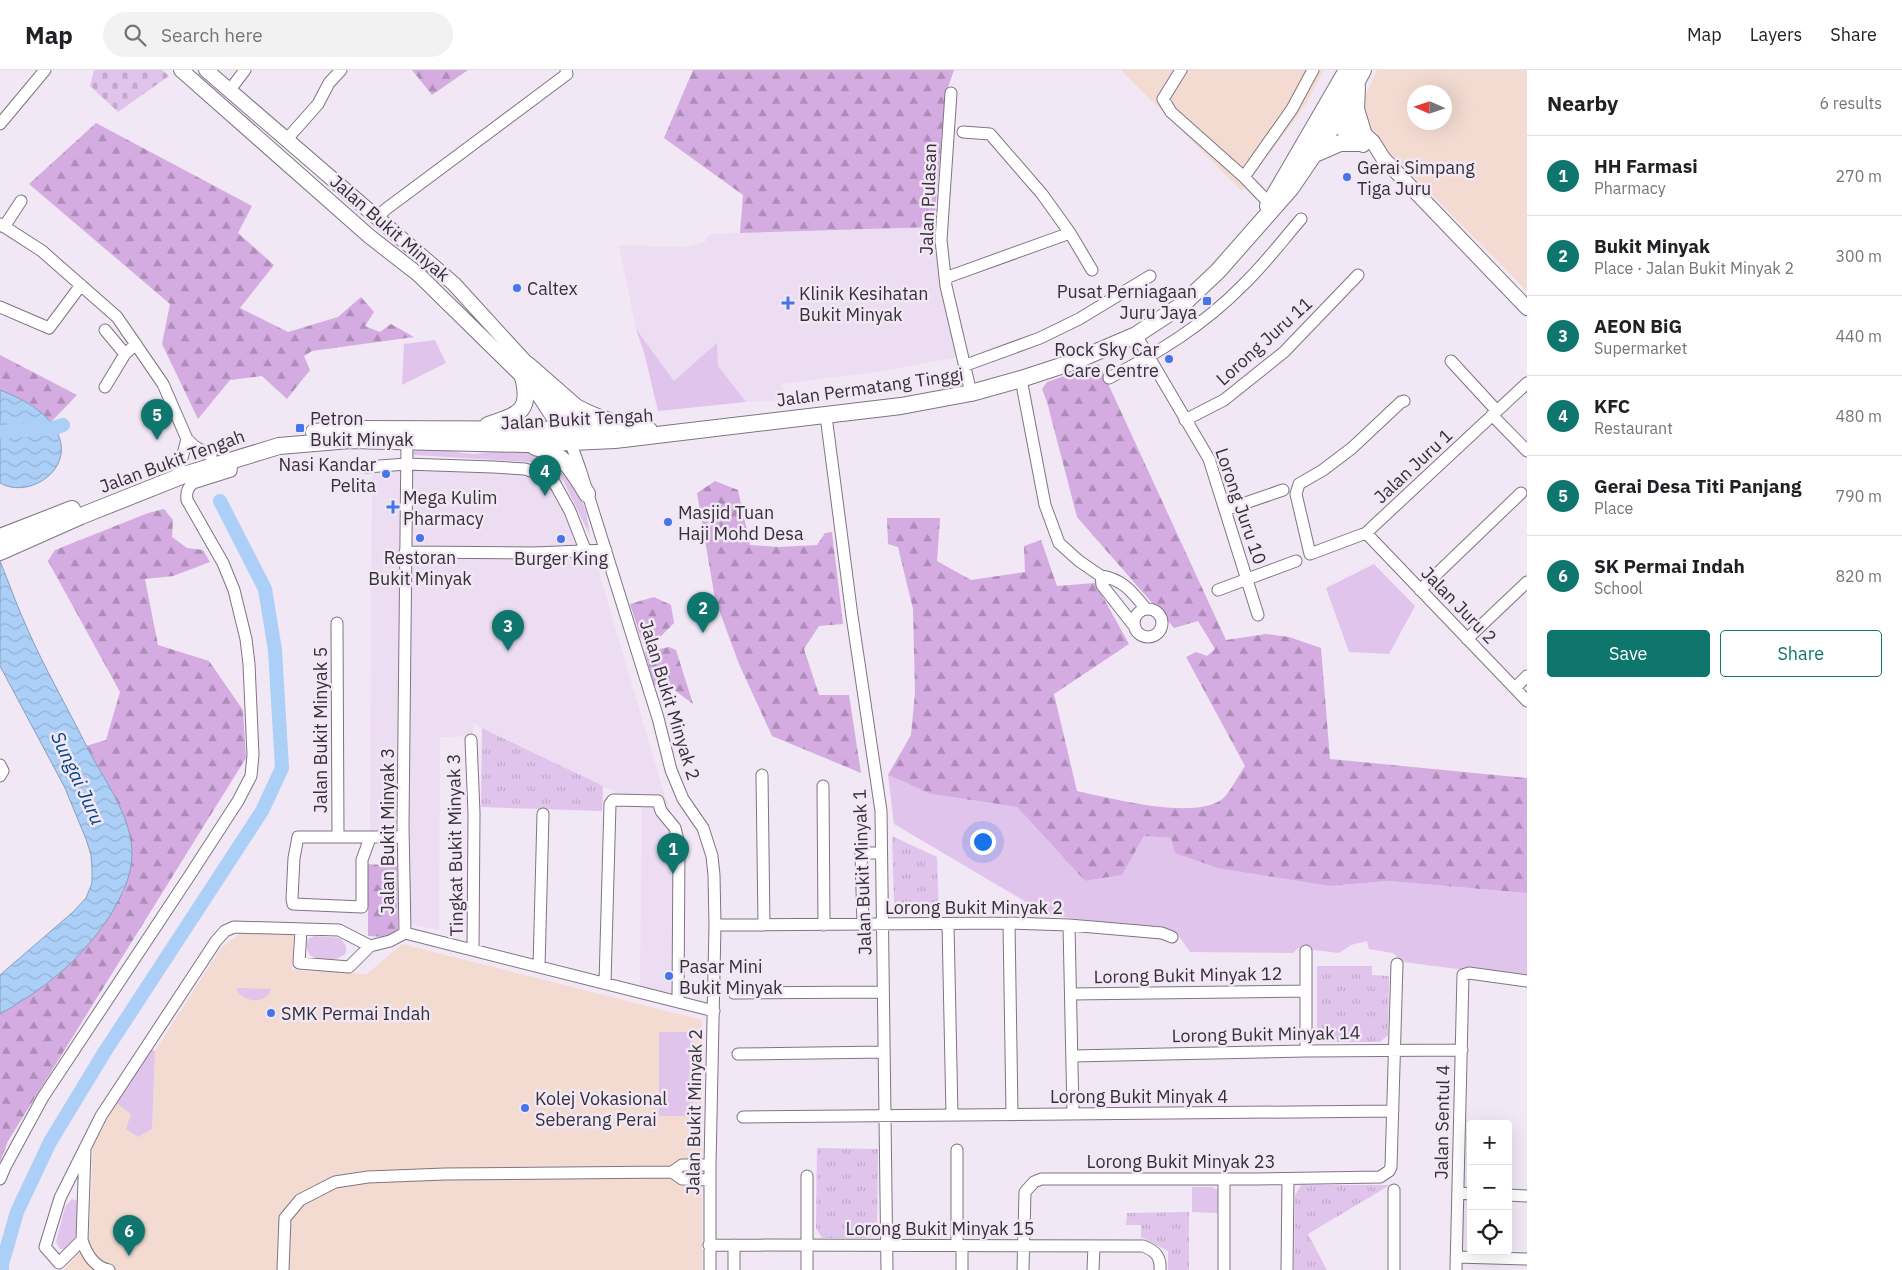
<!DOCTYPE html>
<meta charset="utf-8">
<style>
body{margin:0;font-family:"IBM Plex Sans",sans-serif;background:#f2f2f2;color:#202124}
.controls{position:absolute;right:15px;bottom:15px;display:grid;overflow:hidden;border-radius:5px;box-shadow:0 5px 20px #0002}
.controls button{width:45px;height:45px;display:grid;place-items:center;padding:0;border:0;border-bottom:1px solid #e0e0e0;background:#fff;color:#202124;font:25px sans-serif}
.compass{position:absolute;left:1407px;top:15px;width:45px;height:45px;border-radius:50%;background:#fff;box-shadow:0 5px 20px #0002;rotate:273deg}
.you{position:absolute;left:982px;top:771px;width:18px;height:18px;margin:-12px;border:4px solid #fff;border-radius:50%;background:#1a73e8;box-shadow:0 0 0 8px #1a73e833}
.badge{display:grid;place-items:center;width:32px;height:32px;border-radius:50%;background:#0f766e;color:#fff;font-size:16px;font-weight:700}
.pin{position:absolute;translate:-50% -41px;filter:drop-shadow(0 1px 2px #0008)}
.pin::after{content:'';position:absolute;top:26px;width:18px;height:15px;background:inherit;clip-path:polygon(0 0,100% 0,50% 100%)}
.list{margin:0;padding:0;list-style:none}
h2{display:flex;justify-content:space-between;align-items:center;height:65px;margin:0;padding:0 20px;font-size:21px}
h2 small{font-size:16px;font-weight:400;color:#757577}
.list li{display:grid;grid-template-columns:32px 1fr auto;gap:15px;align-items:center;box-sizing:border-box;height:80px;padding:0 20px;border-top:1px solid #e0e0e0}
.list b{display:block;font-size:19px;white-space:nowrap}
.list p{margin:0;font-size:16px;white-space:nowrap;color:#757577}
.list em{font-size:16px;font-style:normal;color:#757577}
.actions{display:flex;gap:10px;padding:15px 20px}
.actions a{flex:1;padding:11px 0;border:1px solid #0f766e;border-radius:5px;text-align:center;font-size:18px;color:#0f766e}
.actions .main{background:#0f766e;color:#fff}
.icon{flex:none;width:28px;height:28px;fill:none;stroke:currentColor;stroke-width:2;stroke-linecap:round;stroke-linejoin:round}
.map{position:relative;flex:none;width:1527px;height:1200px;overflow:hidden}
header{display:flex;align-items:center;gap:30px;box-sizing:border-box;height:70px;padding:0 25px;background:#fff;border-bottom:1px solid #e0e0e0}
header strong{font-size:24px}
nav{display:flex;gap:28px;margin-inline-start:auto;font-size:18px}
.search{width:350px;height:45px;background:#f2f2f2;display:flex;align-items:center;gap:12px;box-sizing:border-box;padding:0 18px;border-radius:28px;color:#757577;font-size:19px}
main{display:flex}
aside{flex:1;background:#fff}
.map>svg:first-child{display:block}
.built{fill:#ecddf2}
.industrial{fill:#f3dbd1;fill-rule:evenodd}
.green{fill:#e1c4ec}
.forest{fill:url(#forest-firs)}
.cemetery{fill:url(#cemetery-stones)}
.park{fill:url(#park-tufts)}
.water{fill:url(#water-waves);stroke:#88a0bd}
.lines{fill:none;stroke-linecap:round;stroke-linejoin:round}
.river{stroke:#abcff7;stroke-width:14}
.minor-casing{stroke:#7f7582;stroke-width:13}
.major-casing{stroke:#7f7582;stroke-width:16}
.highway-casing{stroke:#7f7582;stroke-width:18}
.minor{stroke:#fff;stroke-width:11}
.major{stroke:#fff;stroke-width:14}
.highway{stroke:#fff;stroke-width:16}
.poi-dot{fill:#4775e7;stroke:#f1e7f5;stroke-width:2}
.labels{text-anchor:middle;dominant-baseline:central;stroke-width:5;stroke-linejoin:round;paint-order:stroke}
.poi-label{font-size:18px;fill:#353137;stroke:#f1e7f5;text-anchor:start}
.street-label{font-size:18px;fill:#353137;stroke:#f1e7f5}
.water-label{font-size:19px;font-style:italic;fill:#004781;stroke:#f1e7f5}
</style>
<header>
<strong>Map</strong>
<div class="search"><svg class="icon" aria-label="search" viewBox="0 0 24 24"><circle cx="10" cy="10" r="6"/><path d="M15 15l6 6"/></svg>Search here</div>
<nav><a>Map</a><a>Layers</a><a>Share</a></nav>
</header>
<main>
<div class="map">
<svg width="1527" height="1200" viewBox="0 0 1527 1200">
<defs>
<pattern id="forest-firs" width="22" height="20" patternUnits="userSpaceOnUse" patternTransform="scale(1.25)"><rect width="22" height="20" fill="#d4ace1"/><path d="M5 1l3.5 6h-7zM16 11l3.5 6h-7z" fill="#ad8db7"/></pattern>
<pattern id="cemetery-stones" width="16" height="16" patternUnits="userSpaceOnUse" patternTransform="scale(1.25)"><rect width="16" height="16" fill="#e1c4ec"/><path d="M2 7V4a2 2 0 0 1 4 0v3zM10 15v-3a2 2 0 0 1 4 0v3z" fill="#c2a9cb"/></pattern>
<pattern id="park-tufts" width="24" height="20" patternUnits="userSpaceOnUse" patternTransform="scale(1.25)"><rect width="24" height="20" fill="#e1c4ec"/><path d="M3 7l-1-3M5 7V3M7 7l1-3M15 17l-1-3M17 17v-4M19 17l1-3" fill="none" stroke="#c2a9cb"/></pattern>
<pattern id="water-waves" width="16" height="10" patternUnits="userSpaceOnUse" patternTransform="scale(1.25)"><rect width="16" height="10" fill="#abcff7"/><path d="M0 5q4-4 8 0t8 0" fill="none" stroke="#94b2d4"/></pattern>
</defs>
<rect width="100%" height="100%" fill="#f1e7f5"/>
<path class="built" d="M934,157L938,206L959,287L876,302L781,314L785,330L746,332L658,341L644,282L636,259L619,175L686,177L705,172L710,164Z
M372,396L525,399L554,412L586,482L598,499L665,727L683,771L684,928L640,916L642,725L619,724L473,653V666L440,667L439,860L405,853L403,768H370Z"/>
<path class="industrial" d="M1121,0H1324L1306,34L1242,121Z
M1377,0H1527V221L1366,58L1363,31ZM1414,22H1444V52H1414Z
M241,863L294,864L292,900L367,904L402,874L702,950V1200H64L89,1169L93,1077L116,1033L152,1059L155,981L221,878Z"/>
<path class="green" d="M636,259L674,311L717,273L718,296L746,332L658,341L644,282Z
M435,270L446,293L402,315L404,274Z
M417,379L450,380L461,383L475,384L492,382L550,383L574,410L586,441L590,466L560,404L531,392L413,385V382Z
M1374,494L1415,536L1389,584L1349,582L1326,518Z
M888,705L931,724L1017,737L1085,811L1122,805L1144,766L1171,768L1330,816L1389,811L1527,823V908L1403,892L1393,883L1369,879L1367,871L1351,875L1339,883L1298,878L1293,883L1190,882L1176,862L1048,845L894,754Z
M314,866L340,868L346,876V883C334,895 300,893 308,869Z
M236,918L271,919C267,935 241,933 236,918Z
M659,962H693V1046H659Z
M150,979L155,981L152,1059L138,1067L126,1059L131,1044L116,1033Z
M1192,1117H1211L1218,1120V1143L1192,1142Z
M72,1129L80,1132L77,1167L66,1179H60L56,1172L65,1137Z"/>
<path class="forest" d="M412,0H468L432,25Z
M693,0H954L945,26L934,157L740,163L743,125L664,68Z
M96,53L252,136L238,163L274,195L240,238L288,262L338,247L361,227L374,242L365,256L380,262L391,254L414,267L312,281L304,286L310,300L287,329L262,306L230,310L198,349L162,274L170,234L29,114Z
M0,285L77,325L51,352L30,334L0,320Z
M1099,294L1226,570L1266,564L1289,567L1321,578L1330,689L1527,708V823L1389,811L1330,816L1218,798L1175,783L1171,768L1144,766L1122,805L1085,811L1017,737L931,724L888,705L911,665L915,623L913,539L898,477L888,474L887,448H940L937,491L971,510L1025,502L1024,476L1041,470L1057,516L1095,513L1129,574L1054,624L1077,721C1110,728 1192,750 1221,730C1229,725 1239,704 1245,696L1186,587L1196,582L1207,586L1215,579L1198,551L1174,558L1077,447L1047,332L1042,319L1047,312Z
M715,411L738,420L750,475L779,477L817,475L825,463L832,462L843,554L819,556L804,579L819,625H849L861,703L772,666L739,594L715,529L697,423Z
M164,439L173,450L172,467L187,478L203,480L210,492L173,506L145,509L158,575L209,591L243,640L246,688L8,1071L0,1092V944L23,931L124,821L132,785L120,739L86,676L106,670L120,622L48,491L55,480L148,443Z
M654,527L671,535L674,553L657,570L641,568L630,534Z
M669,577L676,580L693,634L669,616L654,615L645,582Z
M368,794L397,796L398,861L387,867L368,866Z"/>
<path class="cemetery" d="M94,0H162L169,6L118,42L90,16Z"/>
<path class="park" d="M482,658L603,716L602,741L481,737Z
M892,766L937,787L939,843L902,842L894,834Z
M1317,896H1372V905L1389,906L1388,965L1380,972H1325L1317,966Z
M817,1078L878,1079L877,1160L869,1168H822L816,1158Z
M1301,1115H1390L1308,1164L1327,1200H1294L1295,1125Z
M1189,1142V1200H1168V1181L1141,1167V1155H1126L1127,1143Z"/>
<path class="water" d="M0,320C24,329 56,346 61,374C66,405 26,428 0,413Z
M0,491C9,513 17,536 27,558C44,597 66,635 85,673C102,708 132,744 132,784C132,806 122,825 111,844C83,888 45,919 0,944V905L73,842L86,828L92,813V799L91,785L86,769L65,718L0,596Z"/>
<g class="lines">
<path class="river" d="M0,362L54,358L63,355
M2,1200V1194L17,1142L50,1072L104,983L262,741L282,698L275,580L265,519L220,431"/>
<defs>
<path id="minor" d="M1181,0L1163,29L1171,42L1244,107L1269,133
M229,21L245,0
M951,23L941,170L946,216L971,323
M0,54L45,0
M963,62L990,64L1042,124L1070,163L1092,200
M287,69L318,34L329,13L341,0
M1244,107L1292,39L1313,0
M377,148L386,139L559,10L567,4L566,0
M0,154L42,181L117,247L163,314L187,369L194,376L211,386
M4,157L21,131
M945,208L1070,163
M0,237L49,258L81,215
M105,260L125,284
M1136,265L1209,389L1258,545
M1451,291L1497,341
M966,295L1040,268L1079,249L1150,206
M1109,308C1158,283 1204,255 1243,215C1264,195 1282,171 1301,149
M1021,309L1045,435L1059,473L1079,491L1101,506L1102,515L1135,557
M105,317L125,284L136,274
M1404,331L1401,332L1352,378L1323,400L1299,414L1296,424L1310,484L1366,463L1527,313
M1492,345L1527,381
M826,346L852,546L881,741L887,1200
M1185,350L1224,330L1284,282L1358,205
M407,370L403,755L405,863L714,941
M570,371L580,399L658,648L671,700L683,729L703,758L712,786L714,805L715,855L710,1095V1200
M367,397L406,394L493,397L525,399L543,405L554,412L570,441L586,482
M178,398L182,388L187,369
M1225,440L1283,420
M1366,463L1527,631
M405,482L534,483L606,480
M1101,506C1123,509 1133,523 1146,539
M1218,520L1296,491
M1420,520L1521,423
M1134 553a14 14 0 1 1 28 0a14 14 0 1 1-28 0Z
M337,553L338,767
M1467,569L1527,512
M1515,618L1527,606
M471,670L474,743L473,880
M0,695L3,701L0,706
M762,705L764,855
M823,716L824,855
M370,768L362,790V837L293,834L292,829L294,788L298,767H403
M1009,853L1012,1044
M948,854L952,1045
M715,855L1009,853L1069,855L1162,863L1172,867
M863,855L861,783H881
M1069,855L1073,1043
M301,860L299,893L349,897L370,876
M1306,881V981
M539,897L543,744
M605,913L610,734L613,730L658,731L661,741L675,758L679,774L678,931
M734,923L883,922
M1071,924L1306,921
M738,984L884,982
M1072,986L1306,981L1462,980
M743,1047L1393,1041
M85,1079L82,1170L59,1193L45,1177L60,1128L101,1046L216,871L225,861L234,857L339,860L370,876L390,871L405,863
M672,1102L682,1109L710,1110
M807,1106V1200
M0,1109L5,1097L43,1027L190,805L238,731L251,706L253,685L249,594L246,569L234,520L223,493L187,430C186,423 187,418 193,413L231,401L232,394L230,391
M1458,1123L1471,1124
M1508,1125L1527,1126
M82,1170C86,1183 94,1197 109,1200
M709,1175L1143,1176C1156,1181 1161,1187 1160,1200
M734,1175V1200
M957,1176V1080
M1456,1187L1527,1189
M283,1200L285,1148L300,1130L335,1112L368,1107L445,1104L672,1102L682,1095H710
M962,1200V1176
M1023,1200L1025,1122L1034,1112L1041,1109H1256L1380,1107L1389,1101L1391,1097L1397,894
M1093,1200L1094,1176
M1224,1200V1109
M1287,1200L1288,1109
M1394,1200V1120
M1456,1200L1463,905L1469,903L1527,911"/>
<path id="major" d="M181,0L369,166L419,205L523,307L540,327L566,367
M206,0L454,214L528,295L563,338L575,359L578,369
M1334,37L1373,72L1383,88L1527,238
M1327,47L1363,75"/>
<path id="highway" d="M1357,17L1356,39L1363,62
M1315,84L1340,73H1360
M1268,136L1347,0
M528,295L576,337C599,350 623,355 649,360
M488,355C518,345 532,342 523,307
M314,362L350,359L609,360
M535,377C566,385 571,398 587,424
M0,467L72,439
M0,482L81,446L184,405L279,376L350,370L526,374L615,370L901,336L971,323L1021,309L1073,292L1136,265L1182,235L1218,201L1291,118L1335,53L1363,0"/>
</defs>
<use href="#minor" class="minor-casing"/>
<use href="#major" class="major-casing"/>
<use href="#highway" class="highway-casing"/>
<use href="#minor" class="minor"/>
<use href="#major" class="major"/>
<use href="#highway" class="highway"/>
</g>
<g class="poi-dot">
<circle cx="1347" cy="107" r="5"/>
<circle cx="517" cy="218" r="5"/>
<rect x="1202" y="226" width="10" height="10" rx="2.5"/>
<path d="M785.5 225.5h5v5h5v5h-5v5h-5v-5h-5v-5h5z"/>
<circle cx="1169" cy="289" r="5"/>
<rect x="295" y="353" width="10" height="10" rx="2.5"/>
<circle cx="386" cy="404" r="5"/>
<path d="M390.5 429.5h5v5h5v5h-5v5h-5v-5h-5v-5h5z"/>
<circle cx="668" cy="452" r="5"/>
<circle cx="420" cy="468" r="5"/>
<circle cx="561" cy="469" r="5"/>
<circle cx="669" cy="906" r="5"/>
<circle cx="271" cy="943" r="5"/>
<circle cx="525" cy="1038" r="5"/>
</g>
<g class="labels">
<g class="poi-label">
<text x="1357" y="97">Gerai Simpang<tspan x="1357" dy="21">Tiga Juru</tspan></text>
<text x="527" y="218">Caltex</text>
<text x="1197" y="221" text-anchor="end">Pusat Perniagaan<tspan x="1197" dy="21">Juru Jaya</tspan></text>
<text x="799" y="223">Klinik Kesihatan<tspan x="799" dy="21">Bukit Minyak</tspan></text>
<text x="1159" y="279" text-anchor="end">Rock Sky Car<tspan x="1159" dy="21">Care Centre</tspan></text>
<text x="310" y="348">Petron<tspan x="310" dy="21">Bukit Minyak</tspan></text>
<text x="376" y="394" text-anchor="end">Nasi Kandar<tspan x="376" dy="21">Pelita</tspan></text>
<text x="403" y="427">Mega Kulim<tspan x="403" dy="21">Pharmacy</tspan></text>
<text x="678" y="442">Masjid Tuan<tspan x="678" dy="21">Haji Mohd Desa</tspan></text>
<text x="420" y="487" text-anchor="middle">Restoran<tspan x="420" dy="21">Bukit Minyak</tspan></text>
<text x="561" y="488" text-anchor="middle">Burger King</text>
<text x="679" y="896">Pasar Mini<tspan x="679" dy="21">Bukit Minyak</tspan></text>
<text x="281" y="943">SMK Permai Indah</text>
<text x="535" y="1028">Kolej Vokasional<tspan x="535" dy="21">Seberang Perai</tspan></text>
</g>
<g class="street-label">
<text transform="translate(928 129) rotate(-88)">Jalan Pulasan</text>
<text transform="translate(390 158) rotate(41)">Jalan Bukit Minyak</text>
<text transform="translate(1264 271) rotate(-42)">Lorong Juru 11</text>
<text transform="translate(870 317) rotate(-8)">Jalan Permatang Tinggi</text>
<text transform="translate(577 349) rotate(-3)">Jalan Bukit Tengah</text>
<text transform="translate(172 391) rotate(-20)">Jalan Bukit Tengah</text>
<text transform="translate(1413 396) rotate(-43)">Jalan Juru 1</text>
<text transform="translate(1241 436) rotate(71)">Lorong Juru 10</text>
<text transform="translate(1459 535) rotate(46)">Jalan Juru 2</text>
<text transform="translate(670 630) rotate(73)">Jalan Bukit Minyak 2</text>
<text transform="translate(320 660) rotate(-90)">Jalan Bukit Minyak 5</text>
<text transform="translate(387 761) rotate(-90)">Jalan Bukit Minyak 3</text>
<text transform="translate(455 775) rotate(-91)">Tingkat Bukit Minyak 3</text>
<text transform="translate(862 802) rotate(-92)">Jalan Bukit Minyak 1</text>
<text x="974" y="837">Lorong Bukit Minyak 2</text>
<text transform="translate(1188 905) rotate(-1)">Lorong Bukit Minyak 12</text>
<text transform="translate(1266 964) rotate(-1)">Lorong Bukit Minyak 14</text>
<text x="1139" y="1026">Lorong Bukit Minyak 4</text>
<text transform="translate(694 1042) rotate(-89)">Jalan Bukit Minyak 2</text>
<text transform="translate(1442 1052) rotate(-89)">Jalan Sentul 4</text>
<text x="1181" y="1091">Lorong Bukit Minyak 23</text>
<text x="940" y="1158">Lorong Bukit Minyak 15</text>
</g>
<g class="water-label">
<text transform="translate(78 708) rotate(65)">Sungai Juru</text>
</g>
</g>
</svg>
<div class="controls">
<button>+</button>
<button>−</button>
<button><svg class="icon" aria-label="locate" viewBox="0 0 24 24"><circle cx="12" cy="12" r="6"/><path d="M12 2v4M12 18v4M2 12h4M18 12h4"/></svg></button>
</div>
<svg class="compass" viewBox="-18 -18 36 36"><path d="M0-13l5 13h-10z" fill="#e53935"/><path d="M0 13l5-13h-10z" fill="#757577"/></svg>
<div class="you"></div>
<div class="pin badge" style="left:673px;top:804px">1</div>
<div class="pin badge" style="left:703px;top:563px">2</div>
<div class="pin badge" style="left:508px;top:581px">3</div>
<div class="pin badge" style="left:545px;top:426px">4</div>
<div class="pin badge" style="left:157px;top:370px">5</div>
<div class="pin badge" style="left:129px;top:1186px">6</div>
</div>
<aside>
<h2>Nearby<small>6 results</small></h2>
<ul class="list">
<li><span class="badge">1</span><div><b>HH Farmasi</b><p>Pharmacy</p></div><em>270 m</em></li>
<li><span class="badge">2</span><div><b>Bukit Minyak</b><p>Place · Jalan Bukit Minyak 2</p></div><em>300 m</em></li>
<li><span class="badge">3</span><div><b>AEON BiG</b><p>Supermarket</p></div><em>440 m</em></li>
<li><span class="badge">4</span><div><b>KFC</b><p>Restaurant</p></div><em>480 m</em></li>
<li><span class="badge">5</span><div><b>Gerai Desa Titi Panjang</b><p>Place</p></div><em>790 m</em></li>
<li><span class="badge">6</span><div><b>SK Permai Indah</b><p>School</p></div><em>820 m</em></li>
</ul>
<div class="actions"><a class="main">Save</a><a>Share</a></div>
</aside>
</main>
